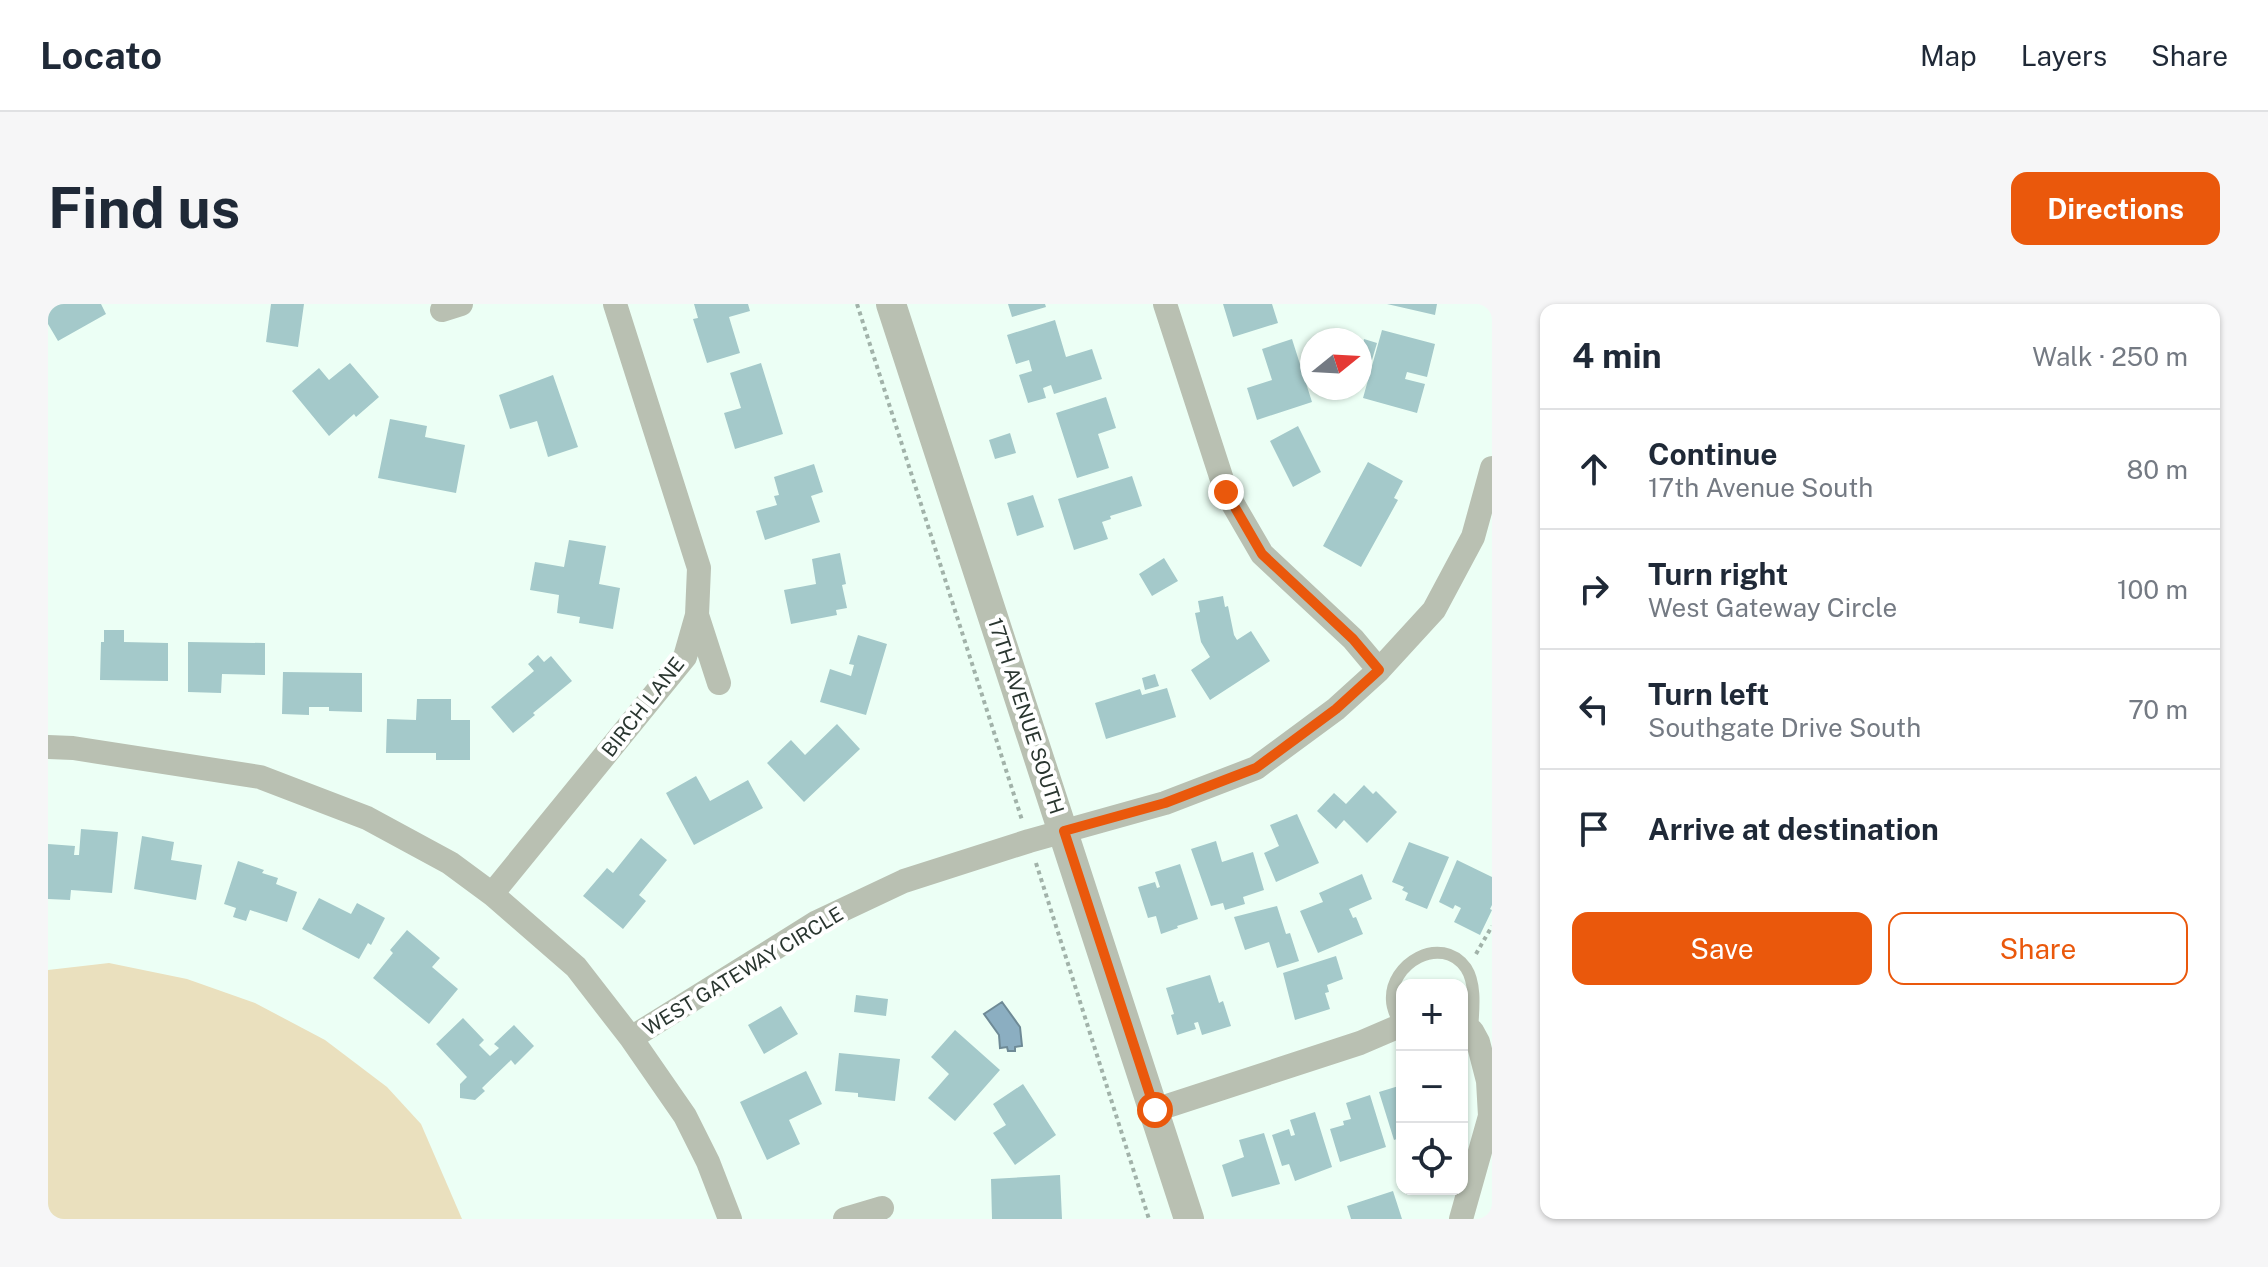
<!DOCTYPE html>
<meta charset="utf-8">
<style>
body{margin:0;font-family:"Public Sans",sans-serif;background:#f6f6f7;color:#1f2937}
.controls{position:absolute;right:24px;bottom:24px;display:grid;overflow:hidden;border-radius:16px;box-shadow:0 2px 6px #0004}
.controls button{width:72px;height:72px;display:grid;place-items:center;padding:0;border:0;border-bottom:2px solid #e0e1e3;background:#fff;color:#1f2937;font:40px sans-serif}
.compass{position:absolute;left:1252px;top:24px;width:72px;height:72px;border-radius:50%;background:#fff;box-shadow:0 2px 6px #0004;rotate:72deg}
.stop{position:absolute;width:24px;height:24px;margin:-18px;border:6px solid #ea580c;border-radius:50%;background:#fff}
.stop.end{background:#ea580c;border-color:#fff;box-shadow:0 2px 8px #0008}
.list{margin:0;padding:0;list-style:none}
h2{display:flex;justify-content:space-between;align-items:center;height:104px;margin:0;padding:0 32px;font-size:34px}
h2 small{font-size:26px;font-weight:400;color:#747a83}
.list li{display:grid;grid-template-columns:52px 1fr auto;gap:24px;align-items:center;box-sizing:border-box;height:120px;padding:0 32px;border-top:2px solid #e0e1e3}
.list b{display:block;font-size:30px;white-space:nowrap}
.list p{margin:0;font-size:26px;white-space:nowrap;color:#747a83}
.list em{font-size:26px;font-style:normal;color:#747a83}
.actions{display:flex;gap:16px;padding:24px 32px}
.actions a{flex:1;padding:18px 0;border:2px solid #ea580c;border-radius:16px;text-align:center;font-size:28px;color:#ea580c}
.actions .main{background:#ea580c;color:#fff}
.icon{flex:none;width:44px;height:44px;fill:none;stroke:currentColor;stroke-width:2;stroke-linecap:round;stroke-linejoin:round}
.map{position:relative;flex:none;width:1444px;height:915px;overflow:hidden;border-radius:16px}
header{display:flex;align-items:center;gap:48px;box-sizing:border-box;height:112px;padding:0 40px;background:#fff;border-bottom:2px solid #e0e1e3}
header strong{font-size:38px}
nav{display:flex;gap:44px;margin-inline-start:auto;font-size:28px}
.intro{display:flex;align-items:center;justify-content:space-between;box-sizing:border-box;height:192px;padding:0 48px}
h1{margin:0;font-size:56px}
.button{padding:20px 36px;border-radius:16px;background:#ea580c;color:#fff;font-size:28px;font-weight:700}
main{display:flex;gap:48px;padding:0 48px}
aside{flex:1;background:#fff;border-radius:16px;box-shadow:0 2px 6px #0004}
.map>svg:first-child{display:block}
.green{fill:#eae0be}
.water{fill:#8baec1;stroke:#6e8a96;stroke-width:2}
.building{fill:#a4c9ca}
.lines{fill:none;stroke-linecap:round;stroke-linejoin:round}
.path{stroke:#a1b2a9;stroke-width:4;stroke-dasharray:4 4;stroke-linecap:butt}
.service{stroke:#b9c0b2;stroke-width:12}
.minor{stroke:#b9c0b2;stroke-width:24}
.tertiary{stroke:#b9c0b2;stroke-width:30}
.route{stroke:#ea580c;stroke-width:10}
.labels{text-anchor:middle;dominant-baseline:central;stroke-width:8;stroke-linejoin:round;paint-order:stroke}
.street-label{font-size:20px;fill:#2a3630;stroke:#fff}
</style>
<header>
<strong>Locato</strong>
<nav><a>Map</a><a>Layers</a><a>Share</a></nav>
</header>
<div class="intro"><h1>Find us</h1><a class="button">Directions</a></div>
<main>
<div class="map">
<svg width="1444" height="915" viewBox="0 0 1444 915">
<rect width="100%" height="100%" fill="#ecfff5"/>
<path class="green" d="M61,659L139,675L207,699L277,736L339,783L373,820L414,915H0V666Z"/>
<path class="water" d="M954,698L972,723L974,742L967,743V747H960L959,743L952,744L951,731L936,710Z"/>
<path class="building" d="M0,0H53L58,10L10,37L0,20Z
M223,0H256L250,43L218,38Z
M646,0H700L702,7L681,13L692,49L659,59L645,15L650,14Z
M960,0H997L998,3L964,13Z
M1175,0H1224L1230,19L1185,33Z
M1339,0H1389L1387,11Z
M1007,16L1018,53L1044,45L1054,75L1006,90L1003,81L995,84L998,94L980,99L971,71L984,67L981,56L968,60L959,31Z
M1334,26L1387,40L1379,73L1359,68L1357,75L1377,80L1369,109L1315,94Z
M1244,35L1264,98L1209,116L1199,84L1224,76L1214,45Z
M1316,35L1329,39L1324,56L1312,53Z
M302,59L331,93L308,113L306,110L281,132L244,87L271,64L281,76Z
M713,59L735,130L687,145L676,109L693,104L682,69Z
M505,71L530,143L500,153L489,117L462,125L451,91Z
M1058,93L1068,124L1050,130L1061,164L1029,174L1008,109Z
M342,115L379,122L377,133L417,141L408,189L330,174Z
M1250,122L1273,168L1245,183L1222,137Z
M962,129L968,149L947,155L941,136Z
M1320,158L1355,177L1346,194L1350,196L1313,263L1275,242Z
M766,160L775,188L763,192L772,218L717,236L708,207L729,201L726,192L731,191L726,173Z
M1084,172L1094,202L1062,212L1063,215L1054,218L1060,235L1026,246L1010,195Z
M985,191L996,223L969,232L959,199Z
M521,236L558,242L551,280L572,284L565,325L531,319L532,313L509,309L511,291L482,286L487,258L516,263Z
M792,249L798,280L794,281L799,304L788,306L789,311L743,320L736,286L768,280L764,255Z
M1116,254L1130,277L1104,292L1091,270Z
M1175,292L1177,303L1180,302L1186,331L1189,336L1203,327L1222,357L1162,396L1143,366L1162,353L1153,338L1147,309L1152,308L1150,297Z
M56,326H76V338L120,339V377L52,376L53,338H56Z
M810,331L839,340L818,411L772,398L782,365L803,372L806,361L801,360Z
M140,338L217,339V371L174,370L173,389L140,388Z
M490,351L496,358L503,352L524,377L485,409L487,411L465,429L443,403L486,367L480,360Z
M235,368L314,369V408L281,407V403H261V411L234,410Z
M1107,370L1111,382L1097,386L1094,374Z
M1119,384L1128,413L1058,435L1047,399L1092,385L1094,391Z
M369,395H403V416H422V456H388V449H338L339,415L368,416Z
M789,420L812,445L756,498L719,459L743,436L757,451Z
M648,472L662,497L700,476L715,504L646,541L618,489Z
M1316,481L1325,490L1328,487L1349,508L1319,539L1296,516L1288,525L1269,507L1286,489L1298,500Z
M1249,510L1271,559L1228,578L1216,549L1231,542L1222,521Z
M33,525L70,528L64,589L23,586L22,596L0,595V540L27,542L26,551H31Z
M94,532L126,538L123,556L154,561L148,596L86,585Z
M593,534L619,556L591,591L598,597L575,625L535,592L559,564L565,569Z
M1168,537L1174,558L1205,548L1216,586L1195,593L1197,600L1177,606L1175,599L1163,602L1143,545Z
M1361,538L1401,553L1379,605L1357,596L1360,589L1354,586L1356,583L1344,578Z
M1409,556L1444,573V601L1442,605L1444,606L1432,631L1406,618L1413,604L1407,601L1405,605L1391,598Z
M190,557L216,566L214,569L230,574L228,580L249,588L239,618L202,606L198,617L185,613L188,604L176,600Z
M1132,560L1150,615L1129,622L1130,624L1113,630L1108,612L1100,614L1090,583L1107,578L1109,584L1112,583L1107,568Z
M1314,570L1324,595L1301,605L1305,614L1308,613L1315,630L1270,649L1252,607L1275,598L1271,589Z
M271,594L303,610L309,599L337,614L323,641L320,639L311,655L254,625Z
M1229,602L1238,630L1242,629L1251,657L1229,664L1221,638L1197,646L1186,613Z
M359,626L392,654L384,663L410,685L381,720L325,674L345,649L342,646Z
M1288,652L1295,675L1279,681L1281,688L1277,689L1282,705L1247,716L1235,669Z
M1162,671L1171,699L1175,697L1183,722L1154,731L1150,718L1146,719L1148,725L1129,731L1123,711L1126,710L1118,684Z
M808,691L840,695L838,712L806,708Z
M733,702L750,730L716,750L700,721Z
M415,714L436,736L431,741L442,752L451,744L446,740L466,721L486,742L467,761L463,756L434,784L437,787L427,796L412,794V780L419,773L388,740Z
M907,726L952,766L907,817L880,794L901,770L883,753Z
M791,749L852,755L847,797L810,793V789L787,787Z
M758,767L774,800L741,816L752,840L719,856L692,798Z
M975,780L1008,831L967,861L945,829L958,821L945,800Z
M1354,781V833L1346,836L1331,788Z
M1322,791L1338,843L1292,858L1282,825L1296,821L1295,817L1303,815L1298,799Z
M1267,808L1284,863L1247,877L1241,860L1234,862L1224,831L1241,825L1243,832L1247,831L1242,816Z
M1216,829L1232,880L1184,893L1174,861L1196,853L1191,836Z
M1012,871L1014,915H944L943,875Z
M1345,887L1354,915H1303L1299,902Z"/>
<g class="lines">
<path class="path" d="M809,0L974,516
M988,559L1101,915
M1428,650L1444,622"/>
<path class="service" d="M1352,721C1349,714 1344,705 1344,697C1341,660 1393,629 1418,664C1429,681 1425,708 1424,727"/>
<path class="minor" d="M1117,0L1178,188L1214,250L1305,335L1331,366
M394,6L413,0
M649,311L671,379
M0,443L25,444L212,473L319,514L402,559L444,590L528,663L583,734L637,812L660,858L682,915
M444,590L637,353L649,311L651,264L567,0
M583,734L769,618L856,577L981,537L1117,499L1208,464L1288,405L1331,366L1386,306L1425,233L1444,164
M1107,806L1312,739L1354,721
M797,915L834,904
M1413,915L1442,812L1440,777L1430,738L1424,727L1414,722"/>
<path class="tertiary" d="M843,0L1141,915"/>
</g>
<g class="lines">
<path class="route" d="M1107,806L1016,527L1117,499L1208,464L1288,405L1331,366L1305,335L1214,250L1178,188"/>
</g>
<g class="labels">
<g class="street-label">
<text transform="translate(595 403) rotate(-52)">BIRCH LANE</text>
<text transform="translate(978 412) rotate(72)">17TH AVENUE SOUTH</text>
<text transform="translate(695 667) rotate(-31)">WEST GATEWAY CIRCLE</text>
</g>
</g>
</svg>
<div class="controls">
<button>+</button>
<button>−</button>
<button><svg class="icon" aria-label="locate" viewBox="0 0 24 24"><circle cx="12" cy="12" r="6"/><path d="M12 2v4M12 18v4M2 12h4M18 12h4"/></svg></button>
</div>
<svg class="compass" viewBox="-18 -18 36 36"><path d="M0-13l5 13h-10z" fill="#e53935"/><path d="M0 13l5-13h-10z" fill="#747a83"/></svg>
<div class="stop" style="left:1107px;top:806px"></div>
<div class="stop end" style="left:1178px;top:188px"></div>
</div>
<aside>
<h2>4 min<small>Walk · 250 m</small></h2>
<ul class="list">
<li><svg class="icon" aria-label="ahead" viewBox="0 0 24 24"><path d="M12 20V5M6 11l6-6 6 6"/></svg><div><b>Continue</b><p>17th Avenue South</p></div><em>80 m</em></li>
<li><svg class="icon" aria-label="right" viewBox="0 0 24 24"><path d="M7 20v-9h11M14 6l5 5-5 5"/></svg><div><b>Turn right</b><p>West Gateway Circle</p></div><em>100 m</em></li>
<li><svg class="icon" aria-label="left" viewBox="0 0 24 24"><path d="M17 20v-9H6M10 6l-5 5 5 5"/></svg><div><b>Turn left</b><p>Southgate Drive South</p></div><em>70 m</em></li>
<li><svg class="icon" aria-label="arrive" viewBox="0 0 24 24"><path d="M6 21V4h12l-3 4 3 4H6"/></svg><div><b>Arrive at destination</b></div></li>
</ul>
<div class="actions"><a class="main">Save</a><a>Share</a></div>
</aside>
</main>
